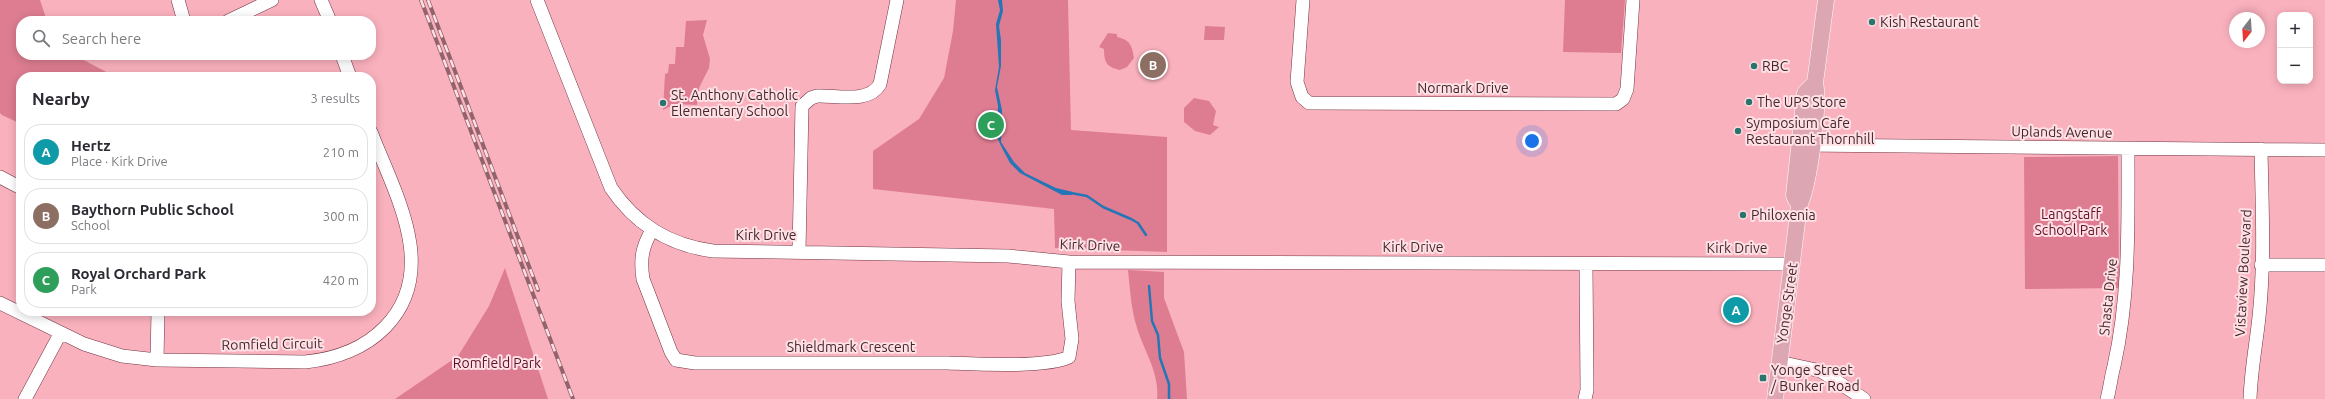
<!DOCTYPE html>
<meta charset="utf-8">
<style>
body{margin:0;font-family:Ubuntu,sans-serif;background:#f2f2f3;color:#2b2b33}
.controls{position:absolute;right:12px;top:12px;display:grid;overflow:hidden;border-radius:8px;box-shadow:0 2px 10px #0003}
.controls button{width:36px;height:36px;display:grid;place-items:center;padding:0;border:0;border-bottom:1px solid #e1e1e2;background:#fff;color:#2b2b33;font:20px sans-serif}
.compass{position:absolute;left:2229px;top:12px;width:36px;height:36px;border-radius:50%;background:#fff;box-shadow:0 2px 10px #0003;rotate:197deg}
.you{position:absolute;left:1532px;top:141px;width:14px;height:14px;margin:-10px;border:3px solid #fff;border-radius:50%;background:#1a73e8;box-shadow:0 0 0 6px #1a73e833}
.badge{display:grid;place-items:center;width:26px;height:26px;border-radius:50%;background:#2b746d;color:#fff;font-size:13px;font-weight:700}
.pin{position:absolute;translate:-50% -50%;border:2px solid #fff;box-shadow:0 1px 4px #0006}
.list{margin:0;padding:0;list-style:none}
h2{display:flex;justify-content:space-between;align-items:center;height:52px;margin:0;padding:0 16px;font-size:17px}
h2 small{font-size:13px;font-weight:400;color:#7c7c81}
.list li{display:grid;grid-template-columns:26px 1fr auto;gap:12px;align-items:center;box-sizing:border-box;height:56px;margin:0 8px 8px;padding:0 8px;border:1px solid #e1e1e2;border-radius:16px}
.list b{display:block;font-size:15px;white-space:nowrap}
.list p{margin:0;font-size:13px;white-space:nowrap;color:#7c7c81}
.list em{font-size:13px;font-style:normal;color:#7c7c81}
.icon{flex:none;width:22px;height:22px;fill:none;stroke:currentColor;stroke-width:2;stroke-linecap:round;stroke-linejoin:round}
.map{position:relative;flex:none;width:2325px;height:399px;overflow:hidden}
.search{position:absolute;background:#fff;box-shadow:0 2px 10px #0003;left:16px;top:16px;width:360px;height:44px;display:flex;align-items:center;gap:10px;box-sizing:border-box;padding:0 14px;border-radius:16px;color:#7c7c81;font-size:15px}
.panel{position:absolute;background:#fff;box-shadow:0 2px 10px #0003;left:16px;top:72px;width:360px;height:244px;border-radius:16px}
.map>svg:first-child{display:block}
.green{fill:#de7d91}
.water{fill:#2476b7}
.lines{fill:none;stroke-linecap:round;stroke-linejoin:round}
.stream{stroke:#2476b7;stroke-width:2.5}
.minor-casing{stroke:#713442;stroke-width:14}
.major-casing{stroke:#fff;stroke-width:17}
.minor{stroke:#fff;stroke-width:13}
.major{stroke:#dca7b3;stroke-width:16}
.rail-casing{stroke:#93636c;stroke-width:4}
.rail{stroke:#ffe0e5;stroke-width:2.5;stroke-dasharray:8;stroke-linecap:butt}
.poi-dot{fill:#2b746d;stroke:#ffe0e5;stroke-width:1.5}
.labels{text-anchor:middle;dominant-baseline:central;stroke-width:4;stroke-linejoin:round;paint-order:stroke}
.poi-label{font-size:14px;fill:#44272d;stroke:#ffe0e5;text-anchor:start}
.street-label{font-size:14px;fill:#44272d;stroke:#ffe0e5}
.park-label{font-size:14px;fill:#60102a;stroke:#ffe0e5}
</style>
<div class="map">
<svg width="2325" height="399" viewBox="0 0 2325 399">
<rect width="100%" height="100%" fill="#fab1be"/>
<path class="green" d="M0,0H40L47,21H21V55H74L116,77H21V124L2,115L0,113Z
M956,0H1068L1071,130L1167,137V252L1055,248L1054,209L873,189V151L919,119L944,78L953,31Z
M1565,0H1625L1621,53L1563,52Z
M707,20L703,35L710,59L709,68L699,88L697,105L675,104L663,110L665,74L668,73L669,64H675L676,47H684L686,21Z
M1205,26L1225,27L1224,40H1204Z
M1108,33L1117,34V37C1130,40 1132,45 1134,58L1127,67L1120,70C1107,67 1104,63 1104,49L1099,47Z
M1194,98L1209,101L1216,111L1213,125L1219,127L1210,135L1195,131L1184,122V108Z
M2118,156L2119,288L2025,289L2024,157Z
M505,268L548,399H395L458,356L489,306Z
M1128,270L1164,272V298L1184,352L1187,399H1157C1160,374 1144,351 1137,328C1131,309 1130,289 1128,270Z"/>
<path class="water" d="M998,0H1002L1003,11L999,26L1001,40V66L997,87L1002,110L1001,142L1014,162L1025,173L1056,188L1073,192L1072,195H1062L1020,173L1010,163L1001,146L997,137L998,106L995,90L999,67L996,24L1000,10Z"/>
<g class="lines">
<path class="stream" d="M1071,193L1087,196L1103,207L1131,219L1138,223L1146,235
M1149,286L1152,321L1158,335L1160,358L1169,384V399"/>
<defs>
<path id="minor" d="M178,0L184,21
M321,0L330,21
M537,0L611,188C636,225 669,245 713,251L1008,256L1069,262L1793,264
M1303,0L1297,82L1302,97L1309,103L1616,104L1623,99L1627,89L1633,0
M228,21L272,0
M342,55L350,77
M1803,145L2325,150
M0,177L21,188
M652,230C642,247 640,259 643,279L671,352L676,360L695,363C780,363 864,363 948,363C976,364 1047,368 1069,357L1072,339L1068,301L1069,262
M799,251L802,106L811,98L817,96C836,95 869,104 880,84L897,0
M2261,265H2325
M0,303L84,344L122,356L157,360L305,362C369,356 420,314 410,244C405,207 384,166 371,132
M157,360L158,311
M1779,362L1821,371L1864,399
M25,399L60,334
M1585,399L1587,390L1586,264
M2107,399C2110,388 2111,377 2114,366C2130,295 2128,222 2128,149
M2250,399C2251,370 2256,345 2259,317C2265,261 2262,205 2261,149"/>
<path id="major" d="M1796,200L1794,195L1805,93L1815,83
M1775,399L1799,206C1809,185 1820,105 1815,83L1826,0"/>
</defs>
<use href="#minor" class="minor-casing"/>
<use href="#major" class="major-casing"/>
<use href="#minor" class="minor"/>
<use href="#major" class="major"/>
<defs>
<path id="rail" d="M421,0L573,399
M428,0L538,290"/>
</defs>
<use href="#rail" class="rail-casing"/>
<use href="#rail" class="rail"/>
</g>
<g class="poi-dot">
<circle cx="1872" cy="22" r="4"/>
<circle cx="1754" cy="66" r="4"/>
<circle cx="1749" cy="102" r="4"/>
<circle cx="663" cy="103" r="4"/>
<circle cx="1738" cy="131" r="4"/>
<circle cx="1743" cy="215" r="4"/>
<rect x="1759" y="374" width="8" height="8" rx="2"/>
</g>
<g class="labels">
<g class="poi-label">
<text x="1880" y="22">Kish Restaurant</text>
<text x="1762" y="66">RBC</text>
<text x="671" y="95">St. Anthony Catholic<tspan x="671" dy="16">Elementary School</tspan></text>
<text x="1757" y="102">The UPS Store</text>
<text x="1746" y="123">Symposium Cafe<tspan x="1746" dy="16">Restaurant Thornhill</tspan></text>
<text x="1751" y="215">Philoxenia</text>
<text x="1771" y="370">Yonge Street<tspan x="1771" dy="16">/ Bunker Road</tspan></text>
</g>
<g class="street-label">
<text x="1463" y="88">Normark Drive</text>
<text transform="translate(2062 132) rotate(1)">Uplands Avenue</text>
<text x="766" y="235">Kirk Drive</text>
<text transform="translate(1090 245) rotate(2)">Kirk Drive</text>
<text x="1413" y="247">Kirk Drive</text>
<text x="1737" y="248">Kirk Drive</text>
<text transform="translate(2243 273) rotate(-87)">Vistaview Boulevard</text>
<text transform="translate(2108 297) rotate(-84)">Shasta Drive</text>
<text transform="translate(1787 303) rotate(-82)">Yonge Street</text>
<text transform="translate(272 344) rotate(-1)">Romfield Circuit</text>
<text x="851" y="347">Shieldmark Crescent</text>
</g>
<g class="park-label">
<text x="2071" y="214">Langstaff<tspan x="2071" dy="16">School Park</tspan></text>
<text x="497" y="363">Romfield Park</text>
</g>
</g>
</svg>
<div class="controls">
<button>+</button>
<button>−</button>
</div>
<svg class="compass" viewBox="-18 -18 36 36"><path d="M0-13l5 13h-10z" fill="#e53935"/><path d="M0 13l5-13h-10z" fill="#7c7c81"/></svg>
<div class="you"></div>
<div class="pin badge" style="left:1736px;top:310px;background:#0f9aa8">A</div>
<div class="pin badge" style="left:1153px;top:65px;background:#8d6e63">B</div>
<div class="pin badge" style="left:991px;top:125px;background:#2e9e5b">C</div>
<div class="search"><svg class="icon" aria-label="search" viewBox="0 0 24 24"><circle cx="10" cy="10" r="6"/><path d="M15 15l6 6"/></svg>Search here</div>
<section class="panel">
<h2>Nearby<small>3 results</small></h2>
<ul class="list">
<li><span class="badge" style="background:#0f9aa8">A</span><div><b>Hertz</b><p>Place · Kirk Drive</p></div><em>210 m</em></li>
<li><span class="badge" style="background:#8d6e63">B</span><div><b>Baythorn Public School</b><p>School</p></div><em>300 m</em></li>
<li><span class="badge" style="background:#2e9e5b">C</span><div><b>Royal Orchard Park</b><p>Park</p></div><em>420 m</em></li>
</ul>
</section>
</div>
